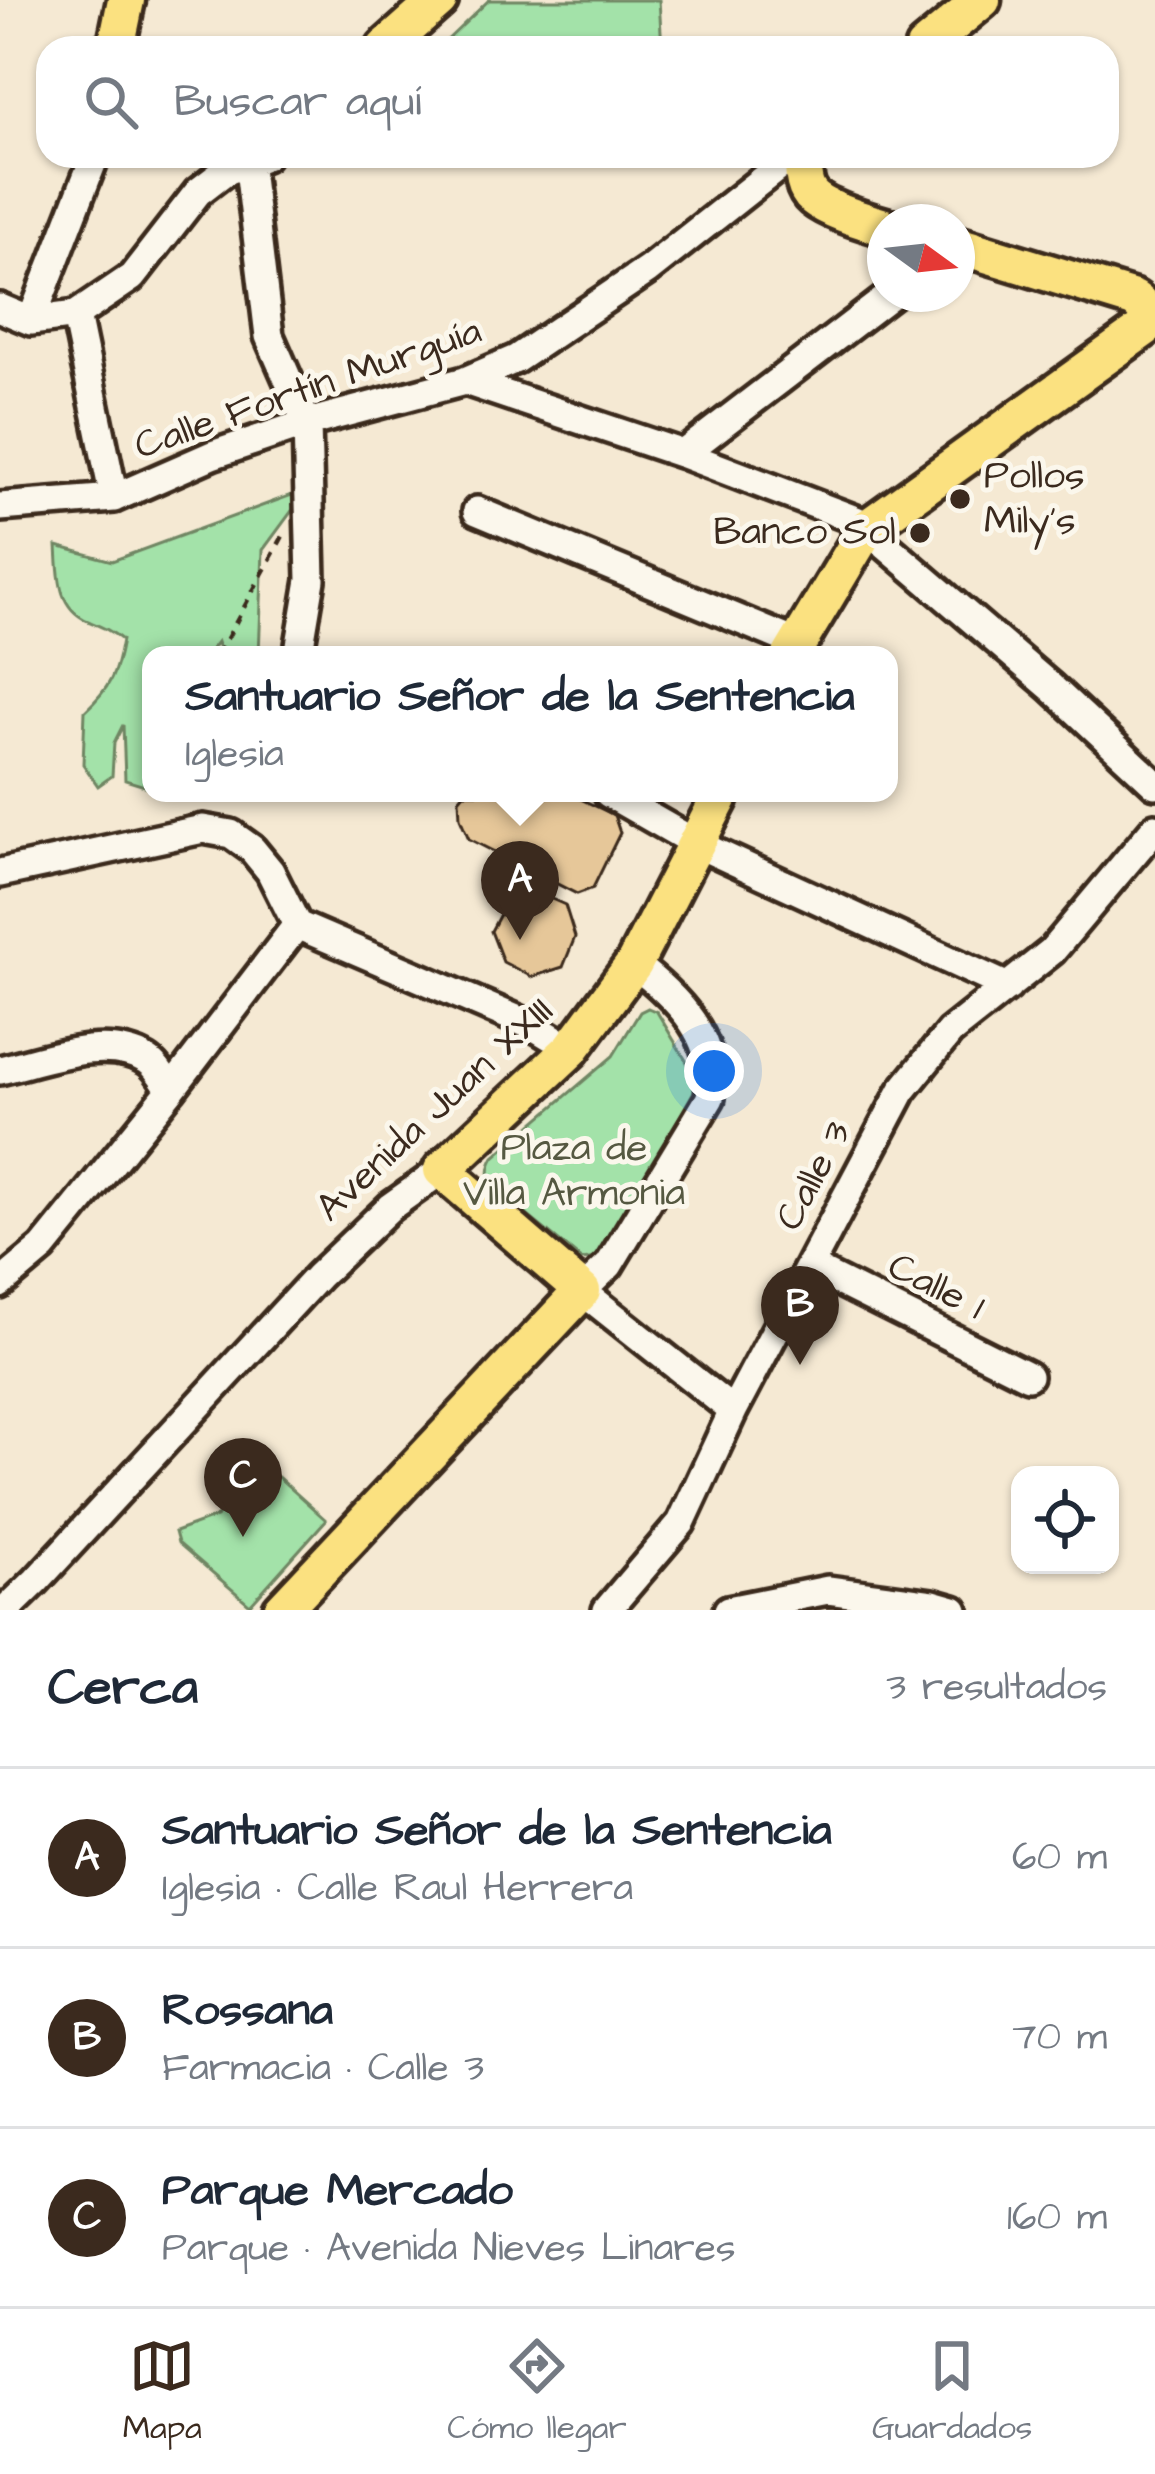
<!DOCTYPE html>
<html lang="es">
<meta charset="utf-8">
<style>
body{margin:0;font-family:"Architects Daughter",sans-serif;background:#f6f6f7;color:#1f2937}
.controls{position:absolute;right:36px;bottom:36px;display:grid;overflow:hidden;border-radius:24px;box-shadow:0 3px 9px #0004}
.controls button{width:108px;height:108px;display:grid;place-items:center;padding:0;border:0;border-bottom:3px solid #e0e1e3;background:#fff;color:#1f2937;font:60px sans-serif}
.compass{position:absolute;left:867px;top:204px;width:108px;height:108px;border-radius:50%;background:#fff;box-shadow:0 3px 9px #0004;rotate:105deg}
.you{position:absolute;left:714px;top:1071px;width:42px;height:42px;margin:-30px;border:9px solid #fff;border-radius:50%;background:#1a73e8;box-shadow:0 0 0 18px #1a73e833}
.badge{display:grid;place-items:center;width:78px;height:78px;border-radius:50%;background:#3b2a1e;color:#fff;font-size:39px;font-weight:700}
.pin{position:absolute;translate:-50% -99px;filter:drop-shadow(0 3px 6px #0008)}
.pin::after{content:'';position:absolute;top:63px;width:42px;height:36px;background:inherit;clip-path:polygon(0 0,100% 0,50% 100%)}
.popup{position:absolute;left:142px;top:646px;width:756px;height:156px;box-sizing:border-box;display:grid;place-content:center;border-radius:24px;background:#fff;filter:drop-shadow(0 3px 9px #0005);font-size:39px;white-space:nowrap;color:#747a83}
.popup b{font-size:45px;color:#1f2937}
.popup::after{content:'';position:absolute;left:50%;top:100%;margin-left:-24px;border:24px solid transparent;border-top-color:#fff}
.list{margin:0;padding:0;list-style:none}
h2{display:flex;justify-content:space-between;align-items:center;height:156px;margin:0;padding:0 48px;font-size:51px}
h2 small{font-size:39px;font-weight:400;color:#747a83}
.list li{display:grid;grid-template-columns:78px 1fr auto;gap:36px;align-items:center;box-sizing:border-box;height:180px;padding:0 48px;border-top:3px solid #e0e1e3}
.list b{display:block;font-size:45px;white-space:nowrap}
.list p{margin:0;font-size:39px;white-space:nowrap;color:#747a83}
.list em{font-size:39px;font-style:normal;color:#747a83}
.icon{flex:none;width:66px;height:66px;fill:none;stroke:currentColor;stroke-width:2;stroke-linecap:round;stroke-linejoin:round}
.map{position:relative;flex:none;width:1155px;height:1610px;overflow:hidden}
.search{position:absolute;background:#fff;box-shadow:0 3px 9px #0004;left:36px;right:36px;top:36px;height:132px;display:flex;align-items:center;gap:30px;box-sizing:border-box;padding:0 42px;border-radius:36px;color:#747a83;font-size:45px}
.sheet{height:696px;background:#fff}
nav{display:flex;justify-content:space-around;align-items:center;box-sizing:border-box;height:168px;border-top:3px solid #e0e1e3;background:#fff;font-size:33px;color:#747a83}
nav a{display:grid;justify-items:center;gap:6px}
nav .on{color:#3b2a1e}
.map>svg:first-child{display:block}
.green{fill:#a3e2a9;stroke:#6f8664;stroke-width:3}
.building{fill:#e6c799;stroke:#3b2a1e;stroke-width:3}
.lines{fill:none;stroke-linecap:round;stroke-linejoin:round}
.minor-casing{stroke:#3b2a1e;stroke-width:36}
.major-casing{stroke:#3b2a1e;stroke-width:45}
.path{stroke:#3b2a1e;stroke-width:4.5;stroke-dasharray:9 9;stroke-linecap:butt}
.minor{stroke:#fbf7ec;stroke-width:27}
.major{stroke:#fbe180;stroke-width:36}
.poi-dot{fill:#3b2a1e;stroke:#fbf7ec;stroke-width:4.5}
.labels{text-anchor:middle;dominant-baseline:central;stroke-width:10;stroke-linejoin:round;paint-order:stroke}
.street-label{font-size:39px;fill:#3b2a1e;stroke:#fbf7ec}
.poi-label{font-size:39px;fill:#3b2a1e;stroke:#fbf7ec;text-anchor:start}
.park-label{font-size:39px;fill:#555841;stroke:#fbf7ec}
</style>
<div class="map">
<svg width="1155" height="1610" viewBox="0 0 1155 1610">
<rect width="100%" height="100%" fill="#f5e9d3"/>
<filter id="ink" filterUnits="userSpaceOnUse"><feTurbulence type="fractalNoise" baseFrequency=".00833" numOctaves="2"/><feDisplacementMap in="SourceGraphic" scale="24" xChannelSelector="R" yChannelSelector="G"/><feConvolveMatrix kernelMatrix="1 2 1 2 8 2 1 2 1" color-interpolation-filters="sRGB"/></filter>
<g filter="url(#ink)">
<path class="green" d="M489,0H659L662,48H439Z
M308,489L263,550L259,655H235L220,652L217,642L207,655H151V788L125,780L123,725L114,743L112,776L98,786L83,764L85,711C111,687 116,674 122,640C110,630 102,627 88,621C57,607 59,576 57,546L112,561Z
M648,1008L657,1012L694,1074V1091L604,1253L597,1258L582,1260L495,1189C488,1177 487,1169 494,1157L613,1056L640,1012Z
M278,1477L326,1520L250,1605L178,1543L175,1532L216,1517L247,1490Z"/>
<path class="building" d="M464,793H568L614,815L620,833L593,888L577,894L469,839L460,818L459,799Z
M538,893L565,905L575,937L563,967L532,977L503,962L491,931L507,901Z"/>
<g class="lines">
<defs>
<path id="minor" d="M248,160L269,336L307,423L311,580L300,645
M0,308L31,321L76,315L132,277L198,192L224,172L265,156
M76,315L114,498
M31,321L95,156
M465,381L683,454L856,520L1051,687L1155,784
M683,454L892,294
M0,507L114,498L212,455L307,423L465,381L516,359L648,270L792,156
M477,511L796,643
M608,793L697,844L1008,987
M0,873L203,829L231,834L252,849L270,871L297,925L535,1027L571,1049
M634,964C679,1000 718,1036 710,1098L609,1265L582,1291L733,1411
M0,1070C44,1060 105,1035 147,1060C157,1066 164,1080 171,1090
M810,1267L1028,1376
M0,1284L43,1248L171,1090L297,925
M6,1610L36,1581L318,1276L390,1207L442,1170
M607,1610L681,1523L733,1411L902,1091L950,1032L1052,951L1155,828
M728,1610L828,1590L933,1604L954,1610"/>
<path id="major" d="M116,48L126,0
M385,48L439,0
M924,48L982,0
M804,156C803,169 802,184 811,195C823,209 867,222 885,227
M791,655L867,528L1145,328C1148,315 1146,307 1134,299L957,245
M282,1610L582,1291L442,1170L571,1049L634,964L722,793"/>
</defs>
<use href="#minor" class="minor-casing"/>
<use href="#major" class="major-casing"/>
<path class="path" d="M218,655L283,536"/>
<use href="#minor" class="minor"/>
<use href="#major" class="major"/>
</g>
</g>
<g class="poi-dot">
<circle cx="960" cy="499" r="12"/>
<circle cx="920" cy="533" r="12"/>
</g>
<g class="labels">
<g class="street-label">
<text transform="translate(308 389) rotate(-19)">Calle Fortín Murguía</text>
<text transform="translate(435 1110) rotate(-43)">Avenida Juan XXIII</text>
<text transform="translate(814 1176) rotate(-62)">Calle 3</text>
<text transform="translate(936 1287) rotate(27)">Calle 1</text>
</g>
<g class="poi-label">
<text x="984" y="477">Pollos<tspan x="984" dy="45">Mily's</tspan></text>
<text x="896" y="533" text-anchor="end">Banco Sol</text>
</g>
<g class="park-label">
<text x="574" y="1149">Plaza de<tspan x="574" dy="45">Villa Armonia</tspan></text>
</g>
</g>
</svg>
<div class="controls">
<button><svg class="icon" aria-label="locate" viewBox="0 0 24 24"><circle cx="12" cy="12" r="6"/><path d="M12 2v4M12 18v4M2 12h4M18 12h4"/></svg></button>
</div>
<svg class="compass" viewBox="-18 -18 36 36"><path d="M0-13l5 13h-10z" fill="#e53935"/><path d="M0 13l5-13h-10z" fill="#747a83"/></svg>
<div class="you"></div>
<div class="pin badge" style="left:520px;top:940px">A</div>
<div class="popup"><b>Santuario Señor de la Sentencia</b>Iglesia</div>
<div class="pin badge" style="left:800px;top:1365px">B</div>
<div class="pin badge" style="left:243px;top:1537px">C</div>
<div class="search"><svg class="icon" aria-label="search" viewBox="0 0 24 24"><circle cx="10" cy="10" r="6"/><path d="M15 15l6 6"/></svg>Buscar aquí</div>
</div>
<section class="sheet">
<h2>Cerca<small>3 resultados</small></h2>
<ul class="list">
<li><span class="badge">A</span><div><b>Santuario Señor de la Sentencia</b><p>Iglesia · Calle Raul Herrera</p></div><em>60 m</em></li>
<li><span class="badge">B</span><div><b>Rossana</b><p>Farmacia · Calle 3</p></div><em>70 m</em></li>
<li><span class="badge">C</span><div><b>Parque Mercado</b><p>Parque · Avenida Nieves Linares</p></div><em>160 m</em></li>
</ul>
</section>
<nav>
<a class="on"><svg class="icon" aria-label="map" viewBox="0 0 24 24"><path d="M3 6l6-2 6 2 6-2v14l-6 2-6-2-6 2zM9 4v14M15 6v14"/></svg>Mapa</a>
<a><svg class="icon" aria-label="directions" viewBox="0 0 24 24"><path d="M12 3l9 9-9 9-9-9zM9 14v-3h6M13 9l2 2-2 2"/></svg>Cómo llegar</a>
<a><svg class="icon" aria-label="saved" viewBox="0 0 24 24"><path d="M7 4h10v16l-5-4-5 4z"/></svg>Guardados</a>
</nav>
